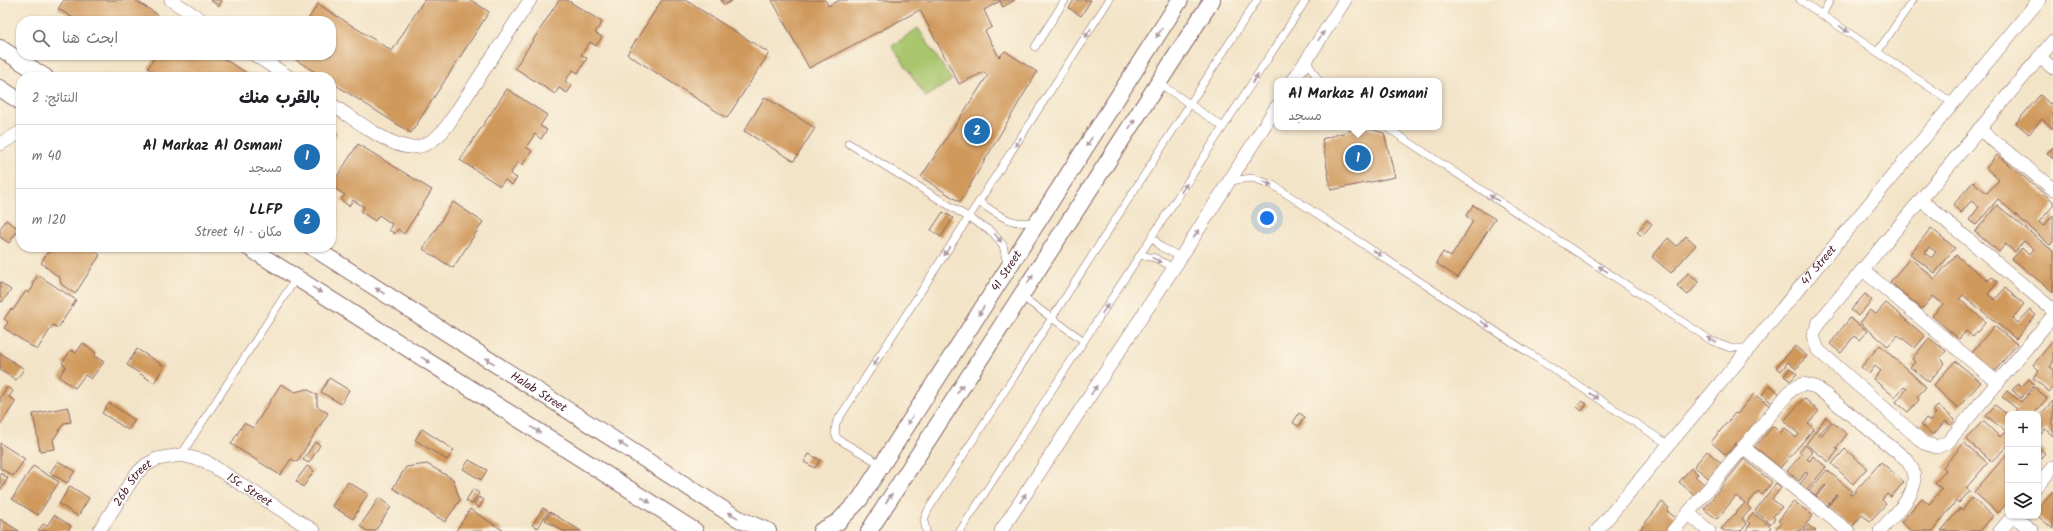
<!DOCTYPE html>
<html lang="ar">
<meta charset="utf-8">
<style>
body{margin:0;font-family:Kalam,"Playpen Sans Arabic",sans-serif;background:#f6f6f6;color:#202124;direction:rtl}
.controls{position:absolute;right:12px;bottom:12px;display:grid;overflow:hidden;border-radius:8px;box-shadow:0 1px 3px #0004}
.controls button{width:36px;height:36px;display:grid;place-items:center;padding:0;border:0;border-bottom:1px solid #e0e0e0;background:#fff;color:#202124;font:20px sans-serif}
.you{position:absolute;left:1267px;top:218px;width:14px;height:14px;margin:-10px;border:3px solid #fff;border-radius:50%;background:#1a73e8;box-shadow:0 0 0 6px #1a73e833}
.badge{display:grid;place-items:center;width:26px;height:26px;border-radius:50%;background:#1f6fb2;color:#fff;font-size:13px;font-weight:700}
.pin{position:absolute;translate:-50% -50%;border:2px solid #fff;box-shadow:0 1px 4px #0006}
.popup{position:absolute;left:1274px;top:78px;width:168px;height:52px;box-sizing:border-box;display:grid;place-content:center;border-radius:8px;background:#fff;filter:drop-shadow(0 1px 3px #0005);font-size:13px;white-space:nowrap;color:#757577}
.popup b{font-size:15px;color:#202124}
.popup::after{content:'';position:absolute;left:50%;top:100%;margin-left:-8px;border:8px solid transparent;border-top-color:#fff}
.list{margin:0;padding:0;list-style:none}
h2{display:flex;justify-content:space-between;align-items:center;height:52px;margin:0;padding:0 16px;font-size:17px}
h2 small{font-size:13px;font-weight:400;color:#757577}
.list li{display:grid;grid-template-columns:26px 1fr auto;gap:12px;align-items:center;box-sizing:border-box;height:64px;padding:0 16px;border-top:1px solid #e0e0e0}
.list b{display:block;font-size:15px;white-space:nowrap}
.list p{margin:0;font-size:13px;white-space:nowrap;color:#757577}
.list em{font-size:13px;font-style:normal;color:#757577}
.icon{flex:none;width:22px;height:22px;fill:none;stroke:currentColor;stroke-width:2;stroke-linecap:round;stroke-linejoin:round}
.map{position:relative;flex:none;width:2053px;height:531px;overflow:hidden;direction:ltr}
.search{position:absolute;background:#fff;box-shadow:0 1px 3px #0004;left:16px;top:16px;width:320px;height:44px;display:flex;align-items:center;gap:10px;box-sizing:border-box;padding:0 14px;border-radius:16px;color:#757577;font-size:15px}
.panel{position:absolute;background:#fff;box-shadow:0 1px 3px #0004;left:16px;top:72px;width:320px;height:180px;border-radius:16px;direction:rtl}
.map>svg:first-child{display:block}
.green{fill:#a9c66d;stroke:#7a724c}
.building{fill:#d0995b;fill-rule:evenodd}
.lines{fill:none;stroke-linecap:round;stroke-linejoin:round}
.service-casing{stroke:#856462;stroke-width:8}
.minor-casing{stroke:#856462;stroke-width:14}
.tertiary-casing{stroke:#856462;stroke-width:18}
.service{stroke:#fff;stroke-width:7}
.minor{stroke:#fff;stroke-width:13}
.tertiary{stroke:#fff;stroke-width:16}
.oneway{fill:#ae9aa0}
.labels{text-anchor:middle;dominant-baseline:central;stroke-width:3;stroke-linejoin:round;paint-order:stroke}
.street-label{font-size:12px;fill:#4a1f2b;stroke:#fcf5e5}
</style>
<div class="map">
<svg width="2053" height="531" viewBox="0 0 2053 531">
<rect width="100%" height="100%" fill="#fcf5e5"/>
<filter id="ink" filterUnits="userSpaceOnUse"><feTurbulence type="fractalNoise" baseFrequency=".025" numOctaves="2"/><feDisplacementMap in="SourceGraphic" scale="8" xChannelSelector="R" yChannelSelector="G"/><feConvolveMatrix kernelMatrix="1 2 1 2 8 2 1 2 1" color-interpolation-filters="sRGB"/></filter>
<filter id="wash" filterUnits="userSpaceOnUse"><feTurbulence type="fractalNoise" baseFrequency=".012" numOctaves="4" result="noise"/><feDisplacementMap in="SourceGraphic" scale="16" xChannelSelector="R" yChannelSelector="G"/><feGaussianBlur stdDeviation="0.9" result="paint"/><feColorMatrix in="noise" values="0 0 0 0 0 0 0 0 0 0 0 0 0 0 0 0 0 1.4 0 .05"/><feComposite in="paint" operator="in"/></filter>
<g filter="url(#wash)">
<rect width="100%" height="100%" fill="#f3e4c8"/>
<path class="green" d="M918,28L952,80L926,97L892,46Z"/>
<g id="blocks">
<path class="building" d="M64,0H135L158,15L154,21H69L72,17L58,9Z
M210,0H222L219,6Z
M424,0H471L489,12L411,133L331,82V77H323L288,55H331V21H307L318,4L392,51Z
M559,0H567L602,22L595,33L602,37L596,46L590,42L581,55L587,58L578,73L573,70L565,81L572,86L567,93L559,88L555,94L515,68Z
M662,0H685L769,53L727,118L627,54Z
M721,0H733L724,5Z
M772,0H825L828,6L840,0H1015L1003,7L1000,1L984,10L992,27L985,31L999,57L1005,51L1037,72L960,202L921,177L988,75L984,72L959,84L920,10L809,68Z
M1074,0H1091L1081,16L1069,8Z
M156,55H218L248,74L246,77H160L148,68Z
M507,89L547,115L540,126L547,130L541,139L535,134L526,147L532,151L522,165L518,162L510,174L517,178L512,185L505,180L500,186L460,160Z
M2040,95L2050,104L2053,101V129L2042,119L2029,134L2016,123Z
M765,97L815,128L794,161L744,131Z
M1363,127L1384,133L1395,177L1331,190L1322,139Z
M331,129L337,133L331,142Z
M358,144L432,190L404,234L398,229L395,234L389,230L392,224L379,215L375,221L361,212L364,207L353,200L349,206L341,200L345,195L331,186Z
M2053,147V159L2047,153Z
M1997,155L2053,201V206L2039,222L2044,226L2053,215V242L2050,245L1998,199L1976,225L1969,220L1979,207L1971,201L1961,213L1953,205L1973,182L1987,193L1999,180L1986,168Z
M453,202L483,222L453,268L423,249Z
M1473,205L1495,219L1458,278L1436,263L1443,252L1451,257L1461,241L1473,221L1466,216Z
M1997,205L2053,251V292L2012,259L2022,248L2029,255L2034,249L2024,241L2015,252L2005,244L1999,252L1975,232Z
M943,212L953,218L941,237L931,230Z
M6,220L19,229L9,243L0,237V229Z
M1647,220L1652,224L1642,236L1637,232Z
M1931,228L1955,248L1935,273L1910,254ZM1929,247L1936,252L1931,258L1925,253Z
M1686,236L1696,245L1671,273L1652,257L1668,238L1677,246Z
M62,247H91L100,255L75,294L61,284L60,278L41,263L47,253Z
M1956,255L1988,281L1992,277L1998,282L1988,294L1995,300L2005,288L2024,304L2013,318L2018,323L2030,310L2036,315L2016,339L1963,295L1959,299L1986,322L1973,337L1966,331L1959,339L1932,316L1943,304L1933,296L1922,309L1890,282L1910,258L1935,279Z
M1688,273L1699,282L1688,295L1677,286Z
M38,275L76,300L58,328L53,325L37,350L4,328L8,322L4,319L11,309L13,310L26,291L29,293L34,285L32,284Z
M0,282L11,290L2,302L0,301Z
M1865,294L1872,300L1858,316L1851,310Z
M1886,303L1925,336L1915,348L1898,335L1888,346L1860,323L1870,310L1876,314Z
M1850,318L1867,331L1859,340L1854,336L1841,353L1830,344Z
M1994,326L2017,344L1994,372L1971,354Z
M1929,338L1946,351L1940,358L1945,363L1929,382L1910,367L1915,362L1912,359Z
M2053,341V363L2050,367L2053,369V387L2049,392L2033,378L2039,370L2033,365Z
M83,343L96,353L94,356L104,362L91,379L85,375L75,388L59,377L66,366L62,363L71,350L76,353Z
M1880,345L1926,387L1917,397L1919,400L1908,412L1896,402L1907,389L1904,387L1895,397L1873,379L1881,371L1875,366L1869,374L1861,367Z
M1795,346L1807,356L1796,369L1788,362L1781,371L1776,367Z
M137,349L164,366L154,383L127,365Z
M0,353L24,369L16,380L0,370Z
M1955,361L1981,382L1958,408L1933,386Z
M1790,368L1797,374L1790,381L1784,376Z
M329,378L349,390L341,404L321,392Z
M2029,379L2034,384L2021,398L2012,390L2018,384L2021,387Z
M281,384L295,392L307,389L317,395V406L328,413L297,462L291,459L280,475L231,444L244,423L253,428Z
M1770,385L1780,394L1772,403L1762,395Z
M7,387L13,391L9,397L16,401L0,425V398Z
M2034,387L2047,398L2034,414H2013L2017,409L2002,397L2007,391L2021,402Z
M1754,394L1770,406L1738,445L1736,443L1726,455L1711,442L1735,413L1737,414Z
M1804,398L1819,411L1808,423L1814,429L1780,468L1755,447L1773,426L1780,433L1785,428L1796,438L1799,434L1784,421Z
M1582,401L1587,404L1582,411L1577,407Z
M2053,401V436L2045,429L2038,438V417Z
M109,403L135,420L128,430L102,413Z
M1938,405L1955,420L1951,425L1945,421L1933,435L1921,425L1926,418L1930,421L1936,413L1933,411Z
M1995,405L2008,415V445L1992,462L1966,439L1983,421L2000,437L2006,431L1986,416Z
M68,407L71,422L64,423L53,440L55,449L40,451L33,414Z
M1299,413L1305,417L1299,426L1293,423Z
M1826,417L1831,421L1819,434L1821,436L1832,422L1847,434L1836,448L1838,450L1829,462L1806,444Z
M422,429L454,450L447,460L415,440Z
M315,442L320,445L309,463L303,460Z
M0,443L25,459L13,476L0,468Z
M1964,443L1988,463L1966,488L1970,491L1959,503L1956,501L1933,531H1911L1901,522L1922,498L1929,504L1942,489L1935,483L1946,470L1943,467Z
M1805,445L1813,452L1807,459L1810,461L1813,456L1826,467L1807,490L1800,484L1808,474L1806,472L1799,481L1787,471L1802,454L1799,452Z
M2038,447L2045,453L2040,459L2038,457Z
M1845,449L1867,468L1853,484L1832,464Z
M1707,451L1725,466L1712,481L1694,466Z
M2008,453V502L1998,513L1974,492Z
M809,454L820,460L815,468L804,462Z
M1744,459L1772,482L1762,495L1758,491L1747,505L1751,509L1742,519L1747,524L1740,531H1724L1721,529L1745,503L1736,496L1717,519L1704,509Z
M469,460L487,470L481,480L463,469Z
M58,461L75,471L67,483L50,473Z
M1881,462L1904,482L1891,497L1887,494L1882,500L1886,504L1870,521L1862,515L1852,527L1828,506L1837,495L1836,494L1827,506L1816,497L1826,486L1825,485L1815,496L1809,491L1827,470L1852,491L1849,494L1852,495Z
M427,464L453,479L460,500L445,522L393,488L406,467Z
M33,466L59,482L38,515L12,499Z
M307,466L314,471L303,487L296,481Z
M1691,468L1698,474L1695,476L1705,485L1696,496L1679,482Z
M0,473L8,478L1,489L0,488Z
M348,482L368,494L353,519L332,506Z
M1776,483L1781,488L1772,499L1782,507L1773,516L1775,519L1770,524L1755,511Z
M70,486L89,498L78,516L59,504Z
M473,489L479,493L472,504L466,501Z
M2053,491V529L2038,516V508Z
M479,497L484,500L479,508L474,504Z
M379,498L391,507L375,531H367L360,526Z
M1972,498L1993,516L1980,531H1941L1960,508L1962,510Z
M1794,501L1813,516L1800,531H1774L1781,523L1778,521Z
M1662,502L1669,508L1667,511L1677,519L1667,531H1639Z
M543,508L548,511L538,528L532,525Z
M470,509L504,531H456Z
M550,512L581,531H563L545,520Z
M1753,513L1771,527L1768,531H1745L1751,524L1747,521Z
M54,515L71,526L68,531H38L43,524L47,526Z
M0,519L19,531H0Z
M1808,525L1816,531H1803Z"/>
</g>
</g>
<g filter="url(#ink)">
<use href="#blocks" fill-opacity="0" stroke="#856462" stroke-width="1"/>
<g class="lines">
<defs>
<path id="service" d="M1800,0L1953,103
M1822,15L1830,0
M1035,47L1065,0
M1878,51L1913,0
M1306,60L1319,81
M1159,83L1223,127
M1386,127L1712,341L1730,348H1749
M848,143L992,232L1003,245L1007,264
M1230,181L1252,178L1273,185L1669,445
M979,202C996,213 1014,229 1036,220
M1152,237L1161,247L1181,257
M1140,255L1155,258L1174,268
M1021,296L1084,341
M181,455L296,278
M882,465L838,439L835,434L836,423L1109,0
M926,531L924,520L928,510L1257,0
M960,531L1306,0"/>
<g id="minor">
<path d="M171,0L203,21"/>
<path d="M2053,41L1819,322L1813,336L1818,350L1924,443L1937,447L1948,442L2053,316"/>
<path d="M255,55L289,77"/>
<path d="M2039,57L2053,68"/>
<path d="M1293,81L1345,0"/>
<path d="M331,104C344,113 357,121 370,130C400,149 422,158 447,126L530,0"/>
<path d="M1979,129L2053,189"/>
<path d="M0,144L21,132"/>
<path d="M1921,200L2053,310"/>
<path d="M1863,270L1998,383"/>
<path d="M1743,447L1848,531"/>
<path d="M2038,485L2053,467"/>
<path d="M1688,513L1709,531"/>
<path d="M2014,516L2032,531"/>
<path id="s1" d="M99,531L136,474L146,465L157,459L181,455L205,461L314,531"/>
<path d="M1001,531L1181,257L1277,106"/>
<path id="s2" d="M1597,531L2039,0"/>
<path d="M1673,531L1792,389L1803,384L1816,387L1906,459C1929,487 1898,510 1880,531"/>
<path d="M2000,531L2013,516"/>
</g>
<g id="tertiary">
<path d="M0,48L45,77"/>
<path d="M0,88L21,102"/>
<path d="M248,247L695,531"/>
<path id="s3" d="M312,247L729,513L741,520L768,531"/>
<path id="s4" d="M821,531L838,522L860,499L1180,0"/>
<path d="M869,531L1212,0"/>
</g>
</defs>
<use href="#service" class="service-casing"/>
<use href="#minor" class="minor-casing"/>
<use href="#tertiary" class="tertiary-casing"/>
<use href="#service" class="service"/>
<use href="#minor" class="minor"/>
<use href="#tertiary" class="tertiary"/>
</g>
<defs><path id="oneway-solid" d="M-6-.8H1V-3.2L6.5 0L1 3.2V.8H-6Z"/></defs>
<g class="oneway">
<use href="#oneway-solid" transform="translate(1844 29) rotate(34)"/>
<use href="#oneway-solid" transform="translate(1088 33) rotate(123)"/>
<use href="#oneway-solid" transform="translate(1159 33) rotate(123)"/>
<use href="#oneway-solid" transform="translate(1321 36) rotate(-57)"/>
<use href="#oneway-solid" transform="translate(1255 79) rotate(-57)"/>
<use href="#oneway-solid" transform="translate(1132 124) rotate(-57)"/>
<use href="#oneway-solid" transform="translate(1018 142) rotate(123)"/>
<use href="#oneway-solid" transform="translate(1089 142) rotate(123)"/>
<use href="#oneway-solid" transform="translate(1267 183) rotate(23)"/>
<use href="#oneway-solid" transform="translate(1184 188) rotate(-57)"/>
<use href="#oneway-solid" transform="translate(1494 198) rotate(-147)"/>
<use href="#oneway-solid" transform="translate(1196 234) rotate(-57)"/>
<use href="#oneway-solid" transform="translate(998 238) rotate(51)"/>
<use href="#oneway-solid" transform="translate(947 251) rotate(123)"/>
<use href="#oneway-solid" transform="translate(1377 253) rotate(33)"/>
<use href="#oneway-solid" transform="translate(1157 260) rotate(24)"/>
<use href="#oneway-solid" transform="translate(1603 269) rotate(-147)"/>
<use href="#oneway-solid" transform="translate(1030 279) rotate(-57)"/>
<use href="#oneway-solid" transform="translate(317 290) rotate(32)"/>
<use href="#oneway-solid" transform="translate(380 291) rotate(-148)"/>
<use href="#oneway-solid" transform="translate(1105 309) rotate(-57)"/>
<use href="#oneway-solid" transform="translate(981 311) rotate(123)"/>
<use href="#oneway-solid" transform="translate(1485 324) rotate(33)"/>
<use href="#oneway-solid" transform="translate(1712 340) rotate(-151)"/>
<use href="#oneway-solid" transform="translate(426 360) rotate(32)"/>
<use href="#oneway-solid" transform="translate(490 361) rotate(-147)"/>
<use href="#oneway-solid" transform="translate(876 361) rotate(123)"/>
<use href="#oneway-solid" transform="translate(960 389) rotate(-57)"/>
<use href="#oneway-solid" transform="translate(1094 390) rotate(-57)"/>
<use href="#oneway-solid" transform="translate(1594 396) rotate(33)"/>
<use href="#oneway-solid" transform="translate(910 420) rotate(123)"/>
<use href="#oneway-solid" transform="translate(536 430) rotate(32)"/>
<use href="#oneway-solid" transform="translate(623 445) rotate(-147)"/>
<use href="#oneway-solid" transform="translate(889 498) rotate(-57)"/>
<use href="#oneway-solid" transform="translate(1023 498) rotate(-57)"/>
<use href="#oneway-solid" transform="translate(646 500) rotate(32)"/>
<use href="#oneway-solid" transform="translate(733 515) rotate(-149)"/>
</g>
</g>
<g class="labels">
<g class="street-label">
<text stroke="none"><textPath href="#s2" startOffset="346">47 Street</textPath></text>
<text stroke="none"><textPath href="#s4" startOffset="322">41 Street</textPath></text>
<text stroke="none"><textPath href="#s3" startOffset="269">Halab Street</textPath></text>
<text stroke="none"><textPath href="#s1" startOffset="59">26b Street</textPath></text>
<text stroke="none"><textPath href="#s1" startOffset="196">15c Street</textPath></text>
</g>
</g>
</svg>
<div class="controls">
<button>+</button>
<button>−</button>
<button><svg class="icon" aria-label="layers" viewBox="0 0 24 24"><path d="M12 4l9 5-9 5-9-5zM3 14l9 5 9-5"/></svg></button>
</div>
<div class="you"></div>
<div class="pin badge" style="left:1358px;top:158px">1</div>
<div class="popup"><b>Al Markaz Al Osmani</b>مسجد</div>
<div class="pin badge" style="left:977px;top:131px">2</div>
<div class="search"><svg class="icon" aria-label="search" viewBox="0 0 24 24"><circle cx="10" cy="10" r="6"/><path d="M15 15l6 6"/></svg>ابحث هنا</div>
<section class="panel">
<h2>بالقرب منك<small>النتائج: 2</small></h2>
<ul class="list">
<li><span class="badge">1</span><div><b>Al Markaz Al Osmani</b><p>مسجد</p></div><em>40 m</em></li>
<li><span class="badge">2</span><div><b>LLFP</b><p>مكان · 41 Street</p></div><em>120 m</em></li>
</ul>
</section>
</div>
